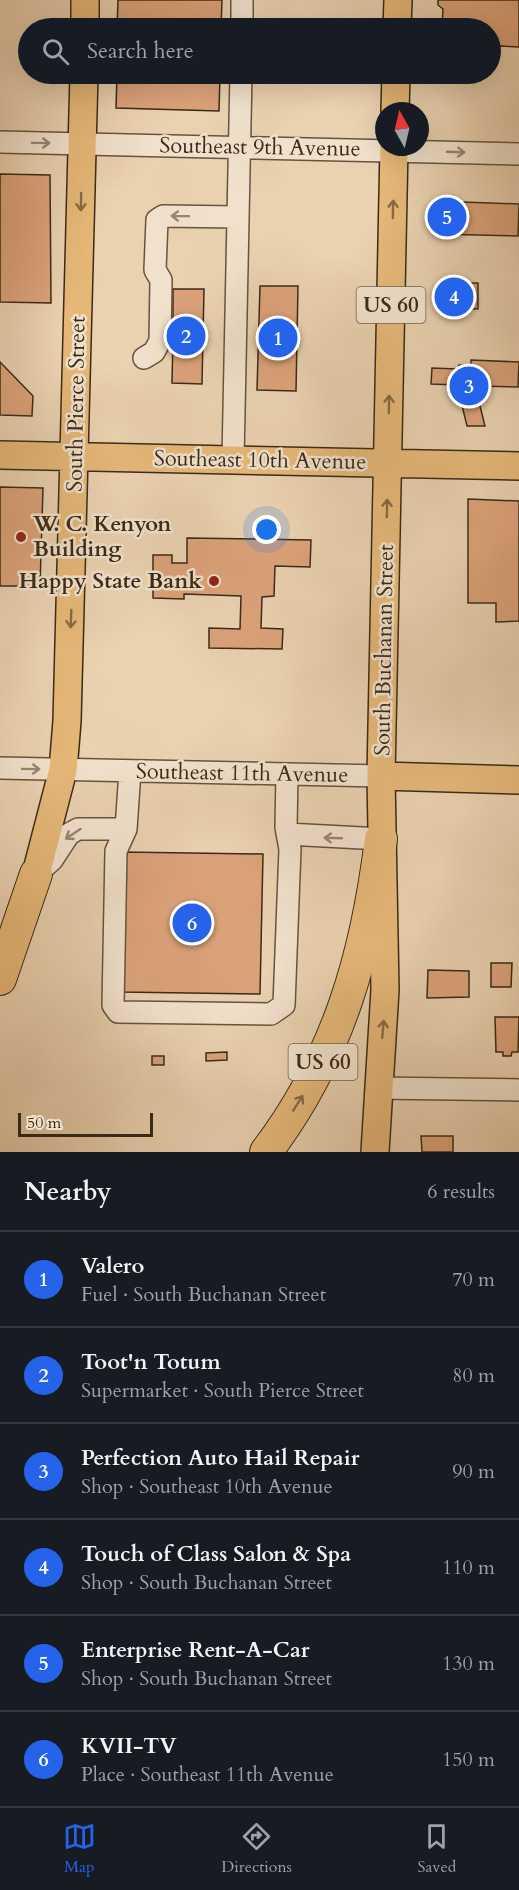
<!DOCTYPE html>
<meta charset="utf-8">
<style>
body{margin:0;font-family:Cardo,serif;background:#242831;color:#f1f3f6}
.compass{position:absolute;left:375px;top:102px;width:54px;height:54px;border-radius:50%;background:#171b24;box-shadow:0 6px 24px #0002;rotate:352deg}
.scale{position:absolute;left:18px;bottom:15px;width:135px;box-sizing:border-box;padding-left:6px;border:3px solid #392b18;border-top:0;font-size:16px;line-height:21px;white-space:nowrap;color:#392b18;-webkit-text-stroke:4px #f1e1cc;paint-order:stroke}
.you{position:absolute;left:267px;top:530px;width:21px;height:21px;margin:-15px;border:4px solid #fff;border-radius:50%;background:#1a73e8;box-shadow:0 0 0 9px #1a73e833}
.badge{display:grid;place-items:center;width:39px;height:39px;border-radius:50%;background:#2563eb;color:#fff;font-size:20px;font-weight:700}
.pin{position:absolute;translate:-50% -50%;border:3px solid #fff;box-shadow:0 2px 6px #0006}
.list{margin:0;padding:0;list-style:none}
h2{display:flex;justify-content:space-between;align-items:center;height:78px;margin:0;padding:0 24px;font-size:26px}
h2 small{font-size:20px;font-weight:400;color:#9ea1a6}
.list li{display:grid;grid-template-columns:39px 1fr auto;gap:18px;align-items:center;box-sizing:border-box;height:96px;padding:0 24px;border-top:2px solid #363941}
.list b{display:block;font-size:22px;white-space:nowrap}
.list p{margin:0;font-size:20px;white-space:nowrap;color:#9ea1a6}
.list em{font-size:20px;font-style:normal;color:#9ea1a6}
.icon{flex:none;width:33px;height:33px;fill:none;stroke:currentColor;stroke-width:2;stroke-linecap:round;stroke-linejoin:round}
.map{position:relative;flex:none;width:519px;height:1152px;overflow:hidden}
.search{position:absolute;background:#171b24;box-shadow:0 6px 24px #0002;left:18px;right:18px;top:18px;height:66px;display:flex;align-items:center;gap:15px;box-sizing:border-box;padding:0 21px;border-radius:33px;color:#9ea1a6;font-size:22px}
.sheet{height:654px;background:#171b24}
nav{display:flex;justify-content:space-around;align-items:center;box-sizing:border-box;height:84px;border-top:2px solid #363941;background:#171b24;font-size:16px;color:#9ea1a6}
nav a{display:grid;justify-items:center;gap:3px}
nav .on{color:#2563eb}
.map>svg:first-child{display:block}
.building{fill:#dba279;stroke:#392b18;stroke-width:1.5}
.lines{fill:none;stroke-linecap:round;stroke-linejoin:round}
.minor-casing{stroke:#65543e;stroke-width:24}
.major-casing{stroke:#392b18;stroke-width:30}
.highway-casing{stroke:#392b18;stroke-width:34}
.minor{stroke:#f1e1cc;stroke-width:21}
.major{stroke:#e5b878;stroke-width:27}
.highway{stroke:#e5b878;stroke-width:32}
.oneway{stroke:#958672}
.oneway2{stroke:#866a43}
.poi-dot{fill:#8f2418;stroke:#f1e1cc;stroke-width:2}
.labels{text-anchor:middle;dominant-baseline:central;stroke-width:5;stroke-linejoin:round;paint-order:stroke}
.shield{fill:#f1e1cc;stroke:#70624e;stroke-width:1.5}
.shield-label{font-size:21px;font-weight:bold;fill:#392b18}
.street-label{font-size:22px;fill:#392b18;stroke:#f1e1cc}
.poi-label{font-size:22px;font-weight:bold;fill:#392b18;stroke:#f1e1cc;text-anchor:start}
</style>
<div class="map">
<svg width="519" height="1152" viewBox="0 0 519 1152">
<rect width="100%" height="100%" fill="#ead1b0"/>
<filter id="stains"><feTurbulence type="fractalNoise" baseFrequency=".00333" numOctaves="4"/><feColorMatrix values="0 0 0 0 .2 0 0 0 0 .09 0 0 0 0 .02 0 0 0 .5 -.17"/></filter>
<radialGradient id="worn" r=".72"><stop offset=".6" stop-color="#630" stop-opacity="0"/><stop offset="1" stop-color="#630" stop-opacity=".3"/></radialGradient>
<path class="building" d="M118,0H222L221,28H117Z
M438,0H519V47L501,46L490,55V28H442L443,9L438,5Z
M117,74H220L219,111L116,108Z
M0,174L50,175L51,303L0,302Z
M435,201L519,204L518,236L435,234Z
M443,283H478V309L442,308Z
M260,286H298L296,391L257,390Z
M173,289H204L202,384L172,383L173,338H154V323H173Z
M471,360L519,362L518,387L475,386L485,426H467L457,385L431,384L432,368L458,369L459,365L471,366Z
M0,362L33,396L32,416L0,415Z
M0,487L43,488L40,586H0Z
M468,499L519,501V621L496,622V603H468Z
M187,538L311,540L310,567L275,566L274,596L262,597L261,628L283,629L282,649L209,648V628L240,629L241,596L184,594V599L153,598V555H172V563H187Z
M123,852L263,854L260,994L121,992Z
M491,963H512L511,987H491Z
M428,970L469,971V997L427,998Z
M495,1017H519L518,1052H512L511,1056H503V1052H496Z
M227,1052V1060L206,1061V1053Z
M152,1056H164V1065H152Z
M421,1136H453V1152H422Z"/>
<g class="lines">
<defs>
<path id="minor" d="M242,28V0
M0,142L519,154
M144,358L154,352L160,341L161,280L155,270L157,220L163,216L238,217
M233,459L241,74
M0,768L381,776
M130,771L126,829L116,851L113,1005L118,1012L271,1014L284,1005L290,849L286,827L287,774
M287,834L381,839
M36,874L52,860L69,834L78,829H126
M377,1088L519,1090"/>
<path id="major" d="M85,28V0
M397,28L398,0
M395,111L396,74
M0,455L519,466
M381,776L519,780
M36,874L63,770L67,721L84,74
M375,1152L385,990L381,776L394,147"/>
<path id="highway" d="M0,979L36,874
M266,1152C338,1057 367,955 381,839"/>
</defs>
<use href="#minor" class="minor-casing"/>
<use href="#major" class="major-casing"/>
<use href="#highway" class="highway-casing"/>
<use href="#minor" class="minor"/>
<use href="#major" class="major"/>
<use href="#highway" class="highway"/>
</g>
<defs><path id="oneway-shaft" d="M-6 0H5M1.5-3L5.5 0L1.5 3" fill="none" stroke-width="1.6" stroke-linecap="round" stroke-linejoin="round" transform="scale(1.5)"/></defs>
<g class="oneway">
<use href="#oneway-shaft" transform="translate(41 143) rotate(1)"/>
<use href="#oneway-shaft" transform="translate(456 152) rotate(2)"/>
<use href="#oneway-shaft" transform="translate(180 216) rotate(-179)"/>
<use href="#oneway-shaft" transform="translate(31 769) rotate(1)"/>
<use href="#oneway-shaft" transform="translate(73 834) rotate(147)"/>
<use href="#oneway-shaft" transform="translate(333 838) rotate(-178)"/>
</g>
<g class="oneway2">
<use href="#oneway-shaft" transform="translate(81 202) rotate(91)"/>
<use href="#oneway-shaft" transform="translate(393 209) rotate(-89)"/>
<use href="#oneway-shaft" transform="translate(389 404) rotate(-89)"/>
<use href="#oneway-shaft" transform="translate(387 508) rotate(-89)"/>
<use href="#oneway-shaft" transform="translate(71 619) rotate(92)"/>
<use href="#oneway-shaft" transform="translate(383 1029) rotate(-85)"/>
<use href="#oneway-shaft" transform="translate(298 1103) rotate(-58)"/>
</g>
<g class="poi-dot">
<circle cx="21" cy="537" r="6"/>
<circle cx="214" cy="581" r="6"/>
</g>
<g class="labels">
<g class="shield">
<rect x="356.5" y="287" width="69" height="36" rx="4.5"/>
<rect x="288.5" y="1044" width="69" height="36" rx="4.5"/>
</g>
<g class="shield-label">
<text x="391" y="305">US 60</text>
<text x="323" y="1062">US 60</text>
</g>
<g class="street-label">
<text transform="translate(260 147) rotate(1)">Southeast 9th Avenue</text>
<text transform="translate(76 404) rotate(-89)">South Pierce Street</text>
<text transform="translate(260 460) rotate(1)">Southeast 10th Avenue</text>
<text transform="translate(384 650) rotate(-89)">South Buchanan Street</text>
<text transform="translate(242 773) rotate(1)">Southeast 11th Avenue</text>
</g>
<g class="poi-label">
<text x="33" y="524">W. C. Kenyon<tspan x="33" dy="25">Building</tspan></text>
<text x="202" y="581" text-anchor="end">Happy State Bank</text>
</g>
</g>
<rect width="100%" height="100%" filter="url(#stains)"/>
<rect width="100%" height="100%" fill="url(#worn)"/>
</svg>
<svg class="compass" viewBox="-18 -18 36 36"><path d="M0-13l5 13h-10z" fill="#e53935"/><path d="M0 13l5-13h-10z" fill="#9ea1a6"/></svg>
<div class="scale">50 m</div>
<div class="you"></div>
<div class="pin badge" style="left:278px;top:338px">1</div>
<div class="pin badge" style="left:186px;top:336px">2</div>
<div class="pin badge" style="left:469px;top:386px">3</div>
<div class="pin badge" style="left:454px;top:297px">4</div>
<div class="pin badge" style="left:447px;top:217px">5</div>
<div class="pin badge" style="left:192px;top:923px">6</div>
<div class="search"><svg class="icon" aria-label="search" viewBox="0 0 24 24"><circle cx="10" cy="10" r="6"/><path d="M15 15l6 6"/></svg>Search here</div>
</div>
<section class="sheet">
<h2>Nearby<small>6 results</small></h2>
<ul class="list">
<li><span class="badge">1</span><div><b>Valero</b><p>Fuel · South Buchanan Street</p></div><em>70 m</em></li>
<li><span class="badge">2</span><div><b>Toot'n Totum</b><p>Supermarket · South Pierce Street</p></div><em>80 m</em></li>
<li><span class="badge">3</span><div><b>Perfection Auto Hail Repair</b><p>Shop · Southeast 10th Avenue</p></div><em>90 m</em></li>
<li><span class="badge">4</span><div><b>Touch of Class Salon &amp; Spa</b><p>Shop · South Buchanan Street</p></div><em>110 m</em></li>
<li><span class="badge">5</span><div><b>Enterprise Rent-A-Car</b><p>Shop · South Buchanan Street</p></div><em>130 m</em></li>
<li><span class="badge">6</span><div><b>KVII-TV</b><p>Place · Southeast 11th Avenue</p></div><em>150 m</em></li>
</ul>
</section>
<nav>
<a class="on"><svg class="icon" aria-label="map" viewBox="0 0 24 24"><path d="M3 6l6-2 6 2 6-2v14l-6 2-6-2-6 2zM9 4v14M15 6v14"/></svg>Map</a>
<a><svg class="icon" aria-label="directions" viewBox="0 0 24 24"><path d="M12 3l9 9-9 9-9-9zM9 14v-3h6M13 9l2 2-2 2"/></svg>Directions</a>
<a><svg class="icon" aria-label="saved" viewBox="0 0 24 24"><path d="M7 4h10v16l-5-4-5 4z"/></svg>Saved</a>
</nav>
